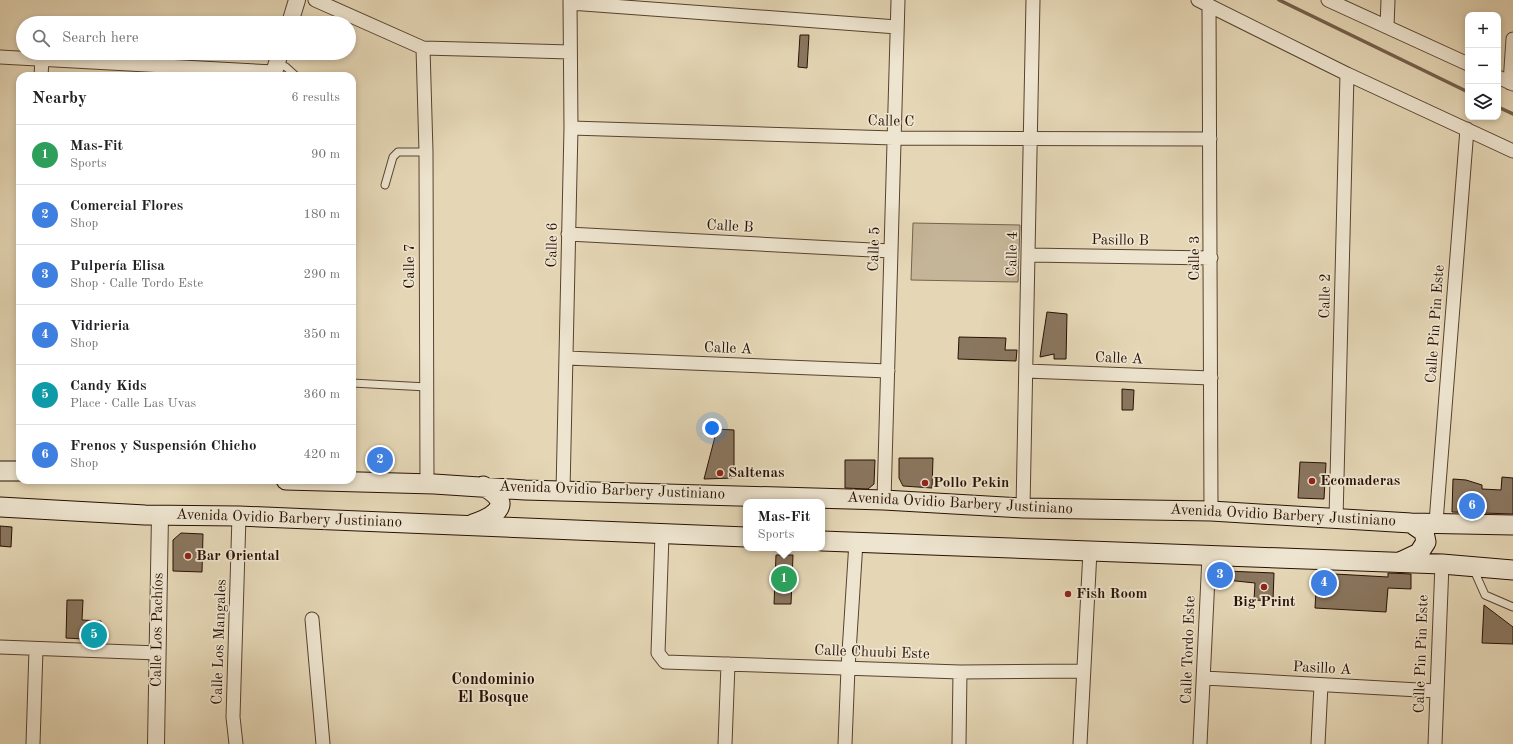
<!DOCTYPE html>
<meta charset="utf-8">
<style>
body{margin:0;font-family:"Old Standard TT",serif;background:#f6f6f6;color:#202124}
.controls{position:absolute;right:12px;top:12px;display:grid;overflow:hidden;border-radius:8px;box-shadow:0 2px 6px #0003}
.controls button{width:36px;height:36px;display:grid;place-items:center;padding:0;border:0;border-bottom:1px solid #e0e0e0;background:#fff;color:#202124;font:20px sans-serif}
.you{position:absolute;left:712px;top:428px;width:14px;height:14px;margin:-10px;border:3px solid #fff;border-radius:50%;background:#1a73e8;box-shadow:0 0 0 6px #1a73e833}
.badge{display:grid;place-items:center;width:26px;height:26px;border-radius:50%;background:#0b8043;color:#fff;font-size:13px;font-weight:700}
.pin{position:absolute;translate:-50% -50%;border:2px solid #fff;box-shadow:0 1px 4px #0006}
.popup{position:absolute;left:743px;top:499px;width:82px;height:52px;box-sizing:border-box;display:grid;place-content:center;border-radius:8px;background:#fff;filter:drop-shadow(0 1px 3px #0005);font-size:13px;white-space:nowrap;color:#757577}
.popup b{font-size:15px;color:#202124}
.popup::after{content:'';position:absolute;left:50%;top:100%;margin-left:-8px;border:8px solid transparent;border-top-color:#fff}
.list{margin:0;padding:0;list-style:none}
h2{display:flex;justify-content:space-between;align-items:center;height:52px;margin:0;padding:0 16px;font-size:17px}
h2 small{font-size:13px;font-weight:400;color:#757577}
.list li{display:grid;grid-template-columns:26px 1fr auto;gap:12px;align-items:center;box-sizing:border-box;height:60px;padding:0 16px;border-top:1px solid #e0e0e0}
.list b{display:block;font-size:15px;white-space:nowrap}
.list p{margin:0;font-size:13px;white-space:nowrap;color:#757577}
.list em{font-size:13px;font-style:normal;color:#757577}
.icon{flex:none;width:22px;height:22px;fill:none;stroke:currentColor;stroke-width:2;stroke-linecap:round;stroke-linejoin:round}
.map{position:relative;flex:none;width:1513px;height:744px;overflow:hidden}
.search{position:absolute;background:#fff;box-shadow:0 2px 6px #0003;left:16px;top:16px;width:340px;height:44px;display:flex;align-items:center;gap:10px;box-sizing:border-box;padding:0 14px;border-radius:22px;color:#757577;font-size:15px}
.panel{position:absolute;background:#fff;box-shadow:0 2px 6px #0003;left:16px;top:72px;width:340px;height:412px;border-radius:12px}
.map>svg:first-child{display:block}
.green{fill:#c5b598;stroke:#76624e}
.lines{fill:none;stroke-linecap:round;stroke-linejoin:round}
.stream{stroke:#735f4a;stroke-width:3.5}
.building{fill:#8a7760;stroke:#281003}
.service-casing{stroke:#574230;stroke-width:9}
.minor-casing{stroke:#574230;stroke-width:15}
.tertiary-casing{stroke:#574230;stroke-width:18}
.secondary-casing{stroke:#281003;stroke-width:21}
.service{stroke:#eee5d0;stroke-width:7}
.minor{stroke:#eee5d0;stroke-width:13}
.tertiary{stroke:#eee5d0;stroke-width:16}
.secondary{stroke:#eee5d0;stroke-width:19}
.poi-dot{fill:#8f2418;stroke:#eee5d0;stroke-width:1.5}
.labels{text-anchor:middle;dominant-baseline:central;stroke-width:3.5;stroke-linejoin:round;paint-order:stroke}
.street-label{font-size:15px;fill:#281003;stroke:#eee5d0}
.poi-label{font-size:15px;font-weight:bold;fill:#281003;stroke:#eee5d0;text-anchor:start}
.neighbourhood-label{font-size:16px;font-weight:bold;fill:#281003;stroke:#eee5d0}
</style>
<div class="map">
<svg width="1513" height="744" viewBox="0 0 1513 744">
<rect width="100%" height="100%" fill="#e5d7b6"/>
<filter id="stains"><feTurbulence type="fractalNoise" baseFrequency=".005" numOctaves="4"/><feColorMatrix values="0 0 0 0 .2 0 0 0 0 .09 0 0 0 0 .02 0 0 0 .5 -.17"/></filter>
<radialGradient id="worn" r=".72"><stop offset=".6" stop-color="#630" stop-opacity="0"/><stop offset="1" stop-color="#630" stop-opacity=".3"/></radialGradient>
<path class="green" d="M913,223L1020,225L1018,282L911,280Z"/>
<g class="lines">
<path class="stream" d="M1279,0L1468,92
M1498,107L1513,114"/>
</g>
<path class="building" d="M800,35H809L807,68L798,67Z
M1047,312L1067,314L1066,359H1054V354L1040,357Z
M959,337L1006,338L1005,350H1017L1016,361L958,359Z
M1122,389L1134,390L1133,410H1122Z
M717,429L734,430V478L704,479Z
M373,451H388L387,470H372Z
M899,458H933L932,488L903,486L899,478Z
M845,460H875L874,484L868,489L845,488Z
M1300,462L1326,463L1324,499L1298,498Z
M1502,477L1513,478V514L1452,512L1453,479L1466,480L1482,485V489L1501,490Z
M0,526L12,527L11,547L0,546Z
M181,533L203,534L202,572L173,571V540Z
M776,555H793L791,604H774Z
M1226,567V571L1274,573L1273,601L1254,600L1255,583L1226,580V585L1216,584V575Z
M1317,573L1388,577V573L1411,574V589L1388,588L1386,612L1315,608Z
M67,600H83L82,620L101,621L100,640L66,638Z
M1484,605L1513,627V644L1482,643Z"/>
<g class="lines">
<defs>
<path id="service" d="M277,63L286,67L296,76
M385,185L393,157L398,152H426
M352,383L427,387
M1473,568L1485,595L1513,607"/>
<path id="minor" d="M315,0L423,48L570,52
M1198,0L1347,74L1513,151
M1328,0L1468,64
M570,3L897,27
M1209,5L1211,511
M1387,27L1388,0
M423,48L426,152L427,484
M0,57L274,72
M41,76L42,59
M1498,77L1513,84
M1510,83L1513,39
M571,128L894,138L1210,139
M568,234L891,251
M1029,255L1211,258
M567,358L888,371
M1026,371L1211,378
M563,491L571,128L570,0
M884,500L898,0
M1023,508L1033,0
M1336,519L1347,74
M1436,522L1467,129
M662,534L658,653L665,662L960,672L1083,671
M312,619L323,744
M0,647L158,653
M1205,678L1437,691
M33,744L36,649
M236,744L233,717L239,516
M725,744L728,664
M845,744L848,668L856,542
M959,744L960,672
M1080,744L1090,551
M1200,744L1209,556
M1318,744L1321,685
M1435,744L1442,564"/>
<path id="tertiary" d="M290,23L297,0
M273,76L280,53
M156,744L160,515"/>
<path id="secondary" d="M0,471H20
M286,480L434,484L525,490L884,500L1023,508L1211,511L1411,523L1513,525
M0,507L145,515L239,516L746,537
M473,524C496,516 515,503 483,486
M822,541L1442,564L1513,570
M1400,562L1419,553L1426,542L1424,532L1411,523"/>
</defs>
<use href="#service" class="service-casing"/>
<use href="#minor" class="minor-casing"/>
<use href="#tertiary" class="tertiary-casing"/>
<use href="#secondary" class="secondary-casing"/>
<use href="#service" class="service"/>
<use href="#minor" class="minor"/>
<use href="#tertiary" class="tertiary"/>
<use href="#secondary" class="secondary"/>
</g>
<g class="poi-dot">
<circle cx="720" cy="473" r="4"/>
<circle cx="1312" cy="481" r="4"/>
<circle cx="925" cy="483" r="4"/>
<circle cx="188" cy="556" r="4"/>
<circle cx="1264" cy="587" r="4"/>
<circle cx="1068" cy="594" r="4"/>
</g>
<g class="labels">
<g class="street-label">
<text transform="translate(891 122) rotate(1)">Calle C</text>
<text transform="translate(730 227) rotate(3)">Calle B</text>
<text transform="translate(1120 241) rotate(1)">Pasillo B</text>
<text transform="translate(553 245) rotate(-89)">Calle 6</text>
<text transform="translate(875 249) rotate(-88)">Calle 5</text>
<text transform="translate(1013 254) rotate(-89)">Calle 4</text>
<text transform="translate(1195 258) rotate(-90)">Calle 3</text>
<text transform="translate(410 266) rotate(-90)">Calle 7</text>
<text transform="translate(1326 296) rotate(-89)">Calle 2</text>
<text transform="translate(1436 324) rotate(-86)">Calle Pin Pin Este</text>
<text transform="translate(728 349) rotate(2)">Calle A</text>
<text transform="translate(1119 359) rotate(2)">Calle A</text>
<text transform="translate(612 491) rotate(2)">Avenida Ovidio Barbery Justiniano</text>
<text transform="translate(960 504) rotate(3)">Avenida Ovidio Barbery Justiniano</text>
<text transform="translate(1283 516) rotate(3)">Avenida Ovidio Barbery Justiniano</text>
<text transform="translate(289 519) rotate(2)">Avenida Ovidio Barbery Justiniano</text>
<text transform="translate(158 630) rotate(-89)">Calle Los Pachíos</text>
<text transform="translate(220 642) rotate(-88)">Calle Los Mangales</text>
<text transform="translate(1189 650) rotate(-88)">Calle Tordo Este</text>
<text transform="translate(872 653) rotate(2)">Calle Chuubi Este</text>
<text transform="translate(1422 654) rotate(-88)">Calle Pin Pin Este</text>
<text transform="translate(1322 669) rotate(3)">Pasillo A</text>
</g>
<g class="poi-label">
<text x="728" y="473">Saltenas</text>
<text x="1320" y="481">Ecomaderas</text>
<text x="933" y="483">Pollo Pekin</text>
<text x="196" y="556">Bar Oriental</text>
<text x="1076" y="594">Fish Room</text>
<text x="1264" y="602" text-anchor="middle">Big Print</text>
</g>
<g class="neighbourhood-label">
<text x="493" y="680">Condominio<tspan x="493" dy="18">El Bosque</tspan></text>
</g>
</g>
<rect width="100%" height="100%" filter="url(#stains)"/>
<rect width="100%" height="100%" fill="url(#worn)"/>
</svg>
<div class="controls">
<button>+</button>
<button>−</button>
<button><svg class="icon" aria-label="layers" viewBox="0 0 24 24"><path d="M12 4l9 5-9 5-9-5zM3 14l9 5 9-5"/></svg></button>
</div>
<div class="you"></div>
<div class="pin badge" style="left:784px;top:579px;background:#2e9e5b">1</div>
<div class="popup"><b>Mas-Fit</b>Sports</div>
<div class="pin badge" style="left:380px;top:460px;background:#3f7fe0">2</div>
<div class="pin badge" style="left:1220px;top:575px;background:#3f7fe0">3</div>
<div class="pin badge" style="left:1324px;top:583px;background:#3f7fe0">4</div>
<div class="pin badge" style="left:94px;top:635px;background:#0f9aa8">5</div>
<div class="pin badge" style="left:1472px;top:506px;background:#3f7fe0">6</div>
<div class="search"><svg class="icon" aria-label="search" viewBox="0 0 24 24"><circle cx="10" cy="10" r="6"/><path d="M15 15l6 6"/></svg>Search here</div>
<section class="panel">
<h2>Nearby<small>6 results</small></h2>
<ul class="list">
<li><span class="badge" style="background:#2e9e5b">1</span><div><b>Mas-Fit</b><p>Sports</p></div><em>90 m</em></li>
<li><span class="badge" style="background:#3f7fe0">2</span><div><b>Comercial Flores</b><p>Shop</p></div><em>180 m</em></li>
<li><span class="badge" style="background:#3f7fe0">3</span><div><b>Pulpería Elisa</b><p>Shop · Calle Tordo Este</p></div><em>290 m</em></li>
<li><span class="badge" style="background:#3f7fe0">4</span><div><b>Vidrieria</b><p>Shop</p></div><em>350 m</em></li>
<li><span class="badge" style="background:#0f9aa8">5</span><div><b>Candy Kids</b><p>Place · Calle Las Uvas</p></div><em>360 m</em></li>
<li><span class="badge" style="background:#3f7fe0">6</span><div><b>Frenos y Suspensión Chicho</b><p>Shop</p></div><em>420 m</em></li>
</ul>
</section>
</div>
